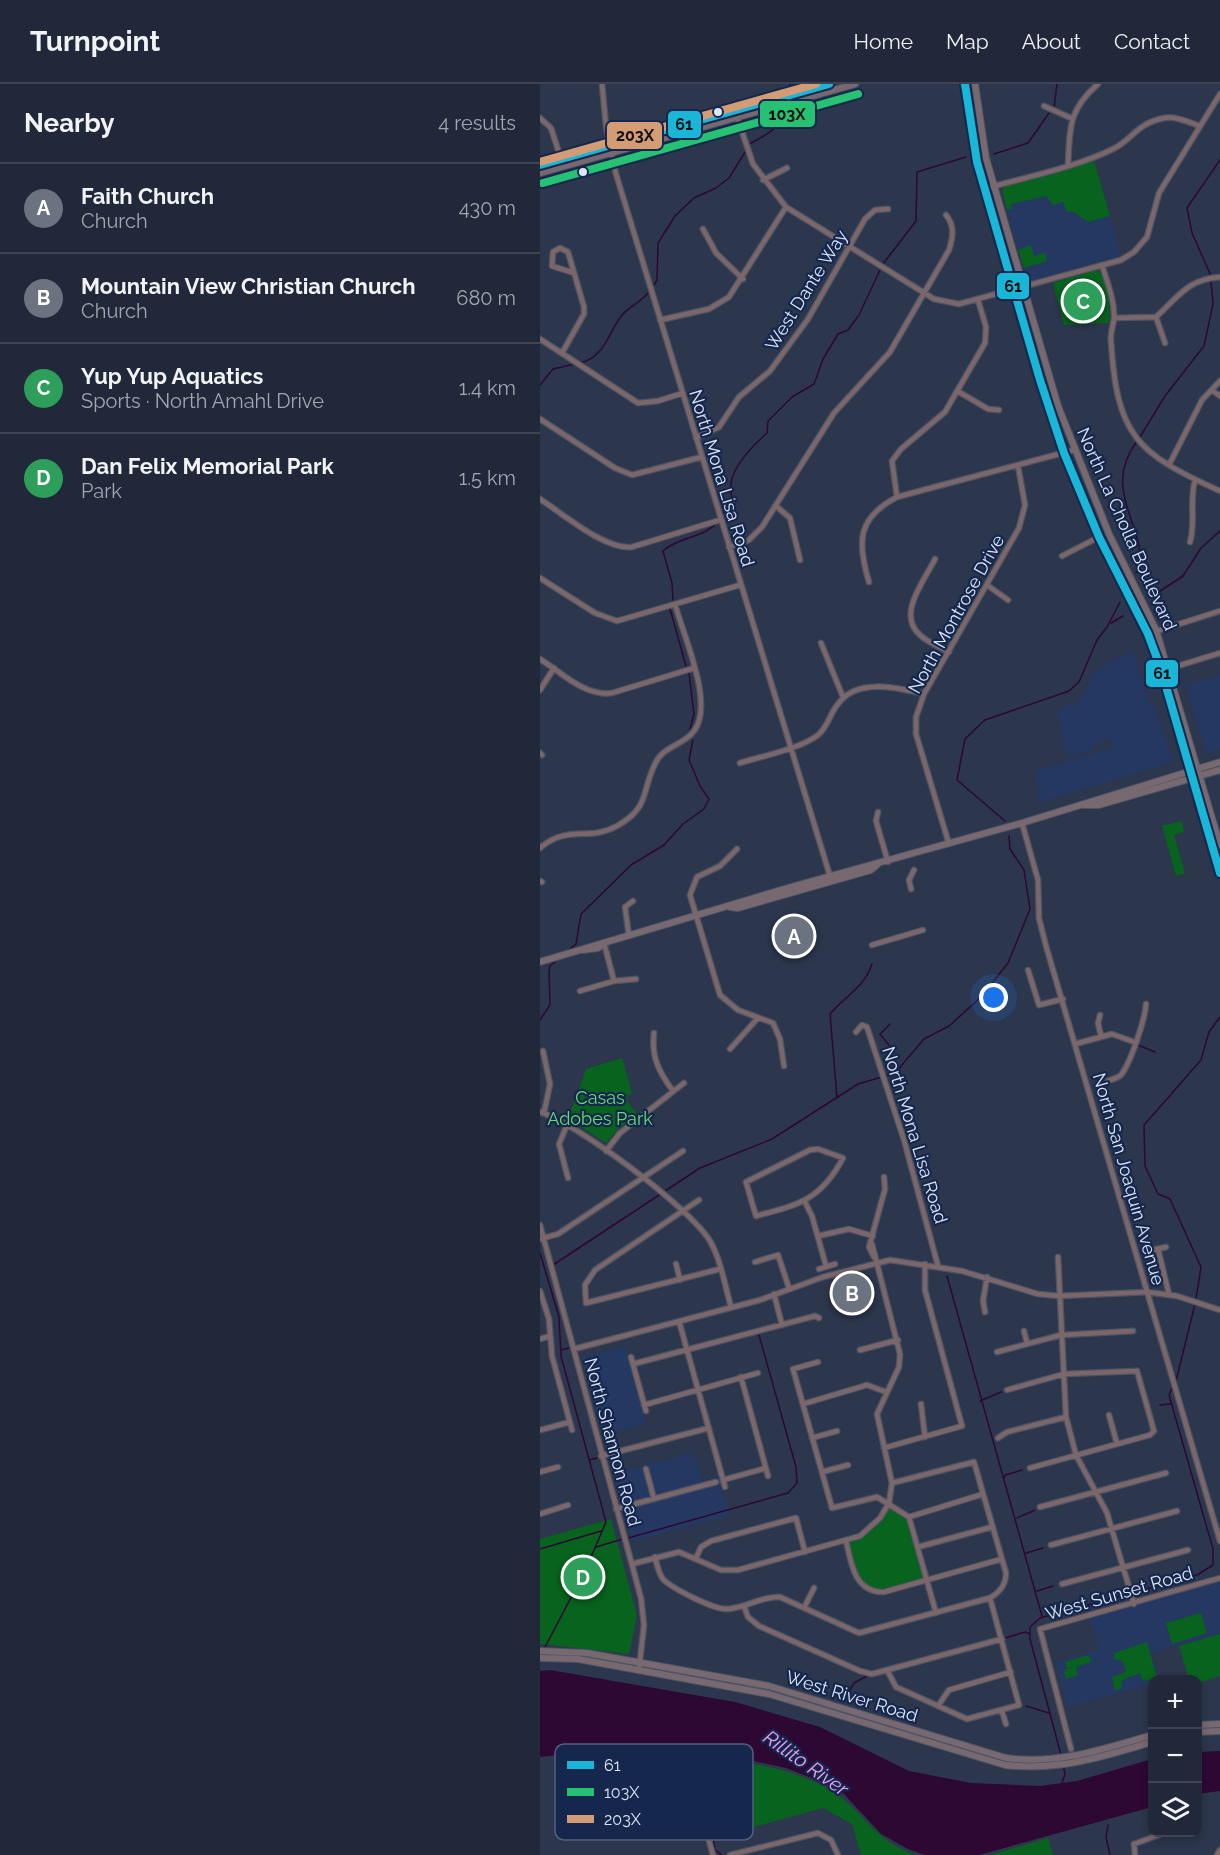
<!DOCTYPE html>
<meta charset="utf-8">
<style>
body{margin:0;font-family:Raleway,sans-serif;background:#293041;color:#f1f3f6}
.controls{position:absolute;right:18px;bottom:18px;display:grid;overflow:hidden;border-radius:12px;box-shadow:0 3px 9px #0003}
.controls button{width:54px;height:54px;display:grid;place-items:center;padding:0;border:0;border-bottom:2px solid #3e4453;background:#212839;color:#f1f3f6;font:30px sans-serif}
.you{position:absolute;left:454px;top:914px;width:21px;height:21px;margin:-15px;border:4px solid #fff;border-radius:50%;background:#1a73e8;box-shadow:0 0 0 9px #1a73e833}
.badge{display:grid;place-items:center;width:39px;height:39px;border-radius:50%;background:#9ea8bd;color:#fff;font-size:20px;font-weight:700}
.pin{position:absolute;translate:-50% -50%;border:3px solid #fff;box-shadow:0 2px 6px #0006}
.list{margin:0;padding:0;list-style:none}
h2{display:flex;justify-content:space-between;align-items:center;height:78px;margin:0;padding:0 24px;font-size:26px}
h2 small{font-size:20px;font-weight:400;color:#a2a6ae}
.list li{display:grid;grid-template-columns:39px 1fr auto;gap:18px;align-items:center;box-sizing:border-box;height:90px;padding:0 24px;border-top:2px solid #3e4453}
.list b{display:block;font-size:22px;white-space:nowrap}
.list p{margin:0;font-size:20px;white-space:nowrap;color:#a2a6ae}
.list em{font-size:20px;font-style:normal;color:#a2a6ae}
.icon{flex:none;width:33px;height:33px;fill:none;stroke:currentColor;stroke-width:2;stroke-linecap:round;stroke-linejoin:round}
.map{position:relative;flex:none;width:680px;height:1771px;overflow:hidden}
header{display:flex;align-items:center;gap:36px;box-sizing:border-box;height:84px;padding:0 30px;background:#212839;border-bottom:2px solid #3e4453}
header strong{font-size:28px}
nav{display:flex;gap:33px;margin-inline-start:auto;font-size:21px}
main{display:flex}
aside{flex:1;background:#212839}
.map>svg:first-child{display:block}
.built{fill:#253862}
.green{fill:#07631d}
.water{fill:#2d0833}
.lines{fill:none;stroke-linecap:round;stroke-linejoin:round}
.stream{stroke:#2d0833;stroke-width:1.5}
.minor-casing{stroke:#4b5365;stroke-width:7}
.major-casing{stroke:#4b5365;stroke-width:8}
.minor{stroke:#7b6769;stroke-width:4.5}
.major{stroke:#786970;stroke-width:6}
.bus-1-casing{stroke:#16274d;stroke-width:12}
.bus-2-casing{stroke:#16274d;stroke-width:12}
.bus-3-casing{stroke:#16274d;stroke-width:12}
.bus-1{stroke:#1ab6d8;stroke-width:8}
.bus-2{stroke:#26c172;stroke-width:8}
.bus-3{stroke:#d39c74;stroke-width:8}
.bus-dot{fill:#dbe6fa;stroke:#16274d;stroke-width:2}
.labels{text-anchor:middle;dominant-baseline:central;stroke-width:4.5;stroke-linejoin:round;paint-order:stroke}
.street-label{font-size:18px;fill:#dbe6fa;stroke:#16274d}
.park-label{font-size:18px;fill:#6adc6f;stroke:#16274d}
.water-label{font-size:20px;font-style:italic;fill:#ed9df3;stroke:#16274d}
.key{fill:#16274d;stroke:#516081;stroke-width:1.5}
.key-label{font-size:16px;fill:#dbe6fa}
.line-badge{stroke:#16274d;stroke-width:2}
.pale-badge-label{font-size:16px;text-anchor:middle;font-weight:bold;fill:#111}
</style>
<header>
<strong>Turnpoint</strong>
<nav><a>Home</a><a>Map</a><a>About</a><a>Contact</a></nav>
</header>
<main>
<aside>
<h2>Nearby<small>4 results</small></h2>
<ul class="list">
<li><span class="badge" style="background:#6b7280">A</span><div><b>Faith Church</b><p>Church</p></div><em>430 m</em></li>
<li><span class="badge" style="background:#6b7280">B</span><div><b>Mountain View Christian Church</b><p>Church</p></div><em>680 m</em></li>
<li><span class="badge" style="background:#2e9e5b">C</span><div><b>Yup Yup Aquatics</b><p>Sports · North Amahl Drive</p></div><em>1.4 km</em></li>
<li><span class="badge" style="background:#2e9e5b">D</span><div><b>Dan Felix Memorial Park</b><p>Park</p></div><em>1.5 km</em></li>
</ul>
</aside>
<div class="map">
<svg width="680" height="1771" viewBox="0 0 680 1771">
<rect width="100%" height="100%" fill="#2c364c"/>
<path class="built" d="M554,77L581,171L490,197L484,186L462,106Z
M593,567L607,613L606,621L613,619L633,678L498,719L496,686L574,663L572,655L555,661L549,667L527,673L517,627L529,621H538L553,590L569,578Z
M680,591V666L666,670L646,601Z
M84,1262L106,1340L63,1351L42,1273Z
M153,1369L163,1397L179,1393L190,1431L92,1458L73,1389Z
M680,1498V1550L611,1569L618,1595L612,1596V1600L528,1623L515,1578L559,1565L549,1534Z"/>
<path class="green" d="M554,77L570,132L548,138L532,127L527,128L523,118L513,121L506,112L471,120L472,125L467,126L462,106L466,101Z
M491,161L494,172L505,169L507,177L484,184L478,166Z
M557,186C571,196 570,223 569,239L524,241L513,199Z
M642,737L644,748L634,751L645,789L636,792L622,742Z
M82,974L92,1009L85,1014L97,1030L78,1045L66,1059L28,1035L46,985Z
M348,1423L362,1429L368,1436L384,1494C332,1508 324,1517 308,1459L335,1444Z
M71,1435L97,1531L89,1570L0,1560V1455Z
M661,1529L667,1549L632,1560L626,1539Z
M680,1550V1592L658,1599V1596L649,1595L639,1562Z
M607,1558L617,1594L603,1597L600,1589L582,1596L581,1605L575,1606L572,1593L586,1588L583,1577L574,1575V1569Z
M549,1571L551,1578L536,1583L538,1591L526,1595L524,1586L534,1583L527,1584L525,1578Z
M149,1674C195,1674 267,1685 303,1715C330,1738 339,1758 376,1771H321L312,1740L283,1724L170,1755Z
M119,1682V1713L39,1710L14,1696L34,1686Z
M508,1754L513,1771H450Z"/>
<path class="water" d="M10,1586L195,1618L280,1643L369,1687L431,1699L500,1702L537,1697L612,1675V1723L439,1771H385L368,1765L341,1750L303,1709L292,1702L246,1684L169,1667L75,1665L0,1673V1587Z
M680,1667V1707L658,1710V1668Z"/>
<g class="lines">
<path class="stream" d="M250,0L251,5
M514,24L517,0
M209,60C226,52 242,42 249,24
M454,70L488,59L509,29
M343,180L376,137L377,88L426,73
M671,192L652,149L647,124L680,76
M114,201L117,196L118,159L135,132L154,114L176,104L189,94L207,65
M40,279C66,273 68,247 83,230C90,222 101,218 108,209
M0,301L13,285L35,280
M600,353L625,312L664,262L673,220L671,197
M182,430L192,420C192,414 190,406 191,400C192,383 215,359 227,349L228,337L252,313L274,300L283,275L298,250L308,246L319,231L340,186
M596,489C615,450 557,411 597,357
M611,513L643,492L661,464L680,447
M133,516L132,499L123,467C138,453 163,454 177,439
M130,525L146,582
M571,539L583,532
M149,589L154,630L150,645
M465,737L417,696L425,655L445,636L529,607L539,598L557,556L567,543L580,518
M29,866L36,860L41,830L91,781L124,761L143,740L164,725L169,715L160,702L149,676L153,656
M0,936L10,921L9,887L10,882L16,877
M350,940L340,950L352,965
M598,961L615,968
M297,1014L290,930C306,911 324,904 332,880
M0,1169L19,1233L21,1272L66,1438L45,1487L4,1565
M13,1181L160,1084L232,1055L318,1000L355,989L384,955L409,942L441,913L468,879L490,825L484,786L470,765L469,752
M407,1192L502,1532
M656,1215L661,1183L630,1115L618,1110L605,1082L604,1041L661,976L669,948L680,933
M21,1266L29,1264
M636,1297L655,1220
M440,1317L461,1308
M620,1321L630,1320
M49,1376L57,1374
M464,1394L465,1391L482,1386
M477,1434L495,1426
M88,1454L248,1409L257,1399L256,1383L219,1251
M56,1463L83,1455
M0,1465L61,1447
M486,1469L503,1464
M497,1507L513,1502
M465,1554L485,1548L490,1550
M310,1606L314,1599L327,1592
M486,1622L509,1629
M148,1667L149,1675L167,1718L175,1766L182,1771
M521,1671L490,1555V1543L500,1534L657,1491L673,1481V1465L629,1311L632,1304
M522,1699L525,1690L523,1681
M568,1741L566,1753L570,1771"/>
<defs>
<path id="minor" d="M62,0L66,42L76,90L290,792
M504,22L531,34
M195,27L213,80L246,123L394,215L419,220L581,176L594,168L607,153L619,109L680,10
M0,34L11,44L21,75
M528,80C530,44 528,26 558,0
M223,96L247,84
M444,105C486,93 534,84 573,65C592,56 597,39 624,34C636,32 648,38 660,42
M163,145L176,169L203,195
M562,181C567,198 575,217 574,235C573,242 570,249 571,257C577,352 596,369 680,407
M616,233L625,259
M574,234L616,233C638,213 648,195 680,193
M120,236L169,225L189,213L246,123
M0,255L98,319L118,317L143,309
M22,269L44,230V223L28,168L20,164L13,168L12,182L34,189
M673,307L680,312
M419,308L448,325L459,326
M0,335L75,384L92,391L162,373
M156,354L179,343L199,313L230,287L268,235L325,135L335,126L348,125
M629,381L662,316L680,297
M357,413L352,377L361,365L405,328L445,259L446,243L438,216
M0,415C23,430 65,466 92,463L180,436
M236,422L250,434L260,476
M650,458C656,438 649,417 655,396
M189,463L209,456L222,443L294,329L350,268L409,166C413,153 415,142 406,131
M522,472L559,453
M395,475C385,496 356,530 380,551C387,558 399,563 409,568
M0,494L55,529L77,537L200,501
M329,498C317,458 317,434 357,413L534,366
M447,501L468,516
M608,550L680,527
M281,559L303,613
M0,575C21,588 45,613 72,609L154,584
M628,585L680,569
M0,606L14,584
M0,669L2,671
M200,679C222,672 260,665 278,651C288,643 290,629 298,620C317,593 358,604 384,610
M338,728L336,737L348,778
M482,739L498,796L499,834L506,862L680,1457
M409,760L376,650V633L384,610L479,444L485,421L478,382
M0,764C28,740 48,758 77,742C111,723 101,706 116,678C124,662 144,661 154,647C175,620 143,551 135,520
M197,765L180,782L157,793L150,811L180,911L198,926L233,939L240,955L244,982
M0,797L2,798
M371,805L369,796L374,786
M89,852L85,823L93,817
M64,859L74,897
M332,861L383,846
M488,886L499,921L523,915
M40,907L74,897L96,895
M560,931L558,939L561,952
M316,948L322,941L327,943L364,1056L398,1182
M114,949C111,973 119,988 133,1007
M535,960L572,950L594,958
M190,965L218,934
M3,967L10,1000L4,1029
M568,997C572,995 578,994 581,991C591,978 605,935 606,920
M0,1028C38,1040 149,1123 170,1157C181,1176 185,1202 191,1223
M27,1041L19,1060L28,1094
M278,1065L303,1074C281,1116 258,1121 216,1132L206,1098L270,1066Z
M66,1067L80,1049L144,999
M159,1116L55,1186L45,1201L46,1219L180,1185
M265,1118L272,1132L286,1182
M0,1141L101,1514L104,1541L99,1585
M278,1152L309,1145L333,1152
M0,1155L18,1150L143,1067
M618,1165L629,1210
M609,1167L626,1163
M334,1173L329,1163L345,1105L344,1093
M518,1173L526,1333L536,1371L567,1429L594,1520
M215,1178L238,1171L249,1204
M136,1180L140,1196
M385,1180V1206L422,1342
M279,1185L295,1180
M0,1207L9,1235L12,1272L32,1346
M234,1210L242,1241
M445,1228L443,1217L447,1193
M139,1237L185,1403
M484,1247L487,1259
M0,1255L10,1252
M34,1265L220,1216L283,1193L350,1176L422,1187L498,1210L519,1212L607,1208L637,1212L680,1226
M320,1266L358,1256
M457,1268L521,1251L593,1247
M91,1273L106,1327
M278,1278L253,1285L292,1424L337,1413L369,1433L396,1529
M93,1280L275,1232L279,1234
M597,1287L614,1347
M201,1293L228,1392
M467,1306L524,1290L597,1287
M263,1320L327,1301L346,1308
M381,1320L385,1353
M104,1321L218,1289
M569,1331L577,1360
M0,1346L30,1338
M272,1354L297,1347
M458,1354L467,1348L526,1333
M344,1364L422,1342
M61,1372L169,1344
M490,1384L610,1351L614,1347
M106,1385L114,1415
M0,1388L18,1383
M282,1388L308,1381
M183,1396L226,1384
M500,1423L626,1389
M76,1425L176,1398
M0,1430L28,1421
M369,1433L443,1410
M306,1456C311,1480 315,1509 344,1508L462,1475
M511,1461L637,1427
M378,1463L452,1443
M115,1473C117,1480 118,1488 123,1495C131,1504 173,1525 186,1525C204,1525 221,1512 240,1513L319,1549L450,1514C460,1508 466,1501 466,1489L434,1378L352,1399
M156,1474L161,1463L171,1457L256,1434L265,1468
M92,1480L139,1468L181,1486H198L320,1452L340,1434L349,1419L352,1399L337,1330L359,1283L360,1270L332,1160
M522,1500L648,1466
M450,1514L479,1621
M204,1522L208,1533L219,1542L320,1587L332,1590L462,1555
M264,1524L274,1504
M347,1586L356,1603L427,1635L479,1621
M398,1622L409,1606L471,1588
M462,1627L466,1640
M531,1665L500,1545L680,1494
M154,1703L173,1771
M594,1760L627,1748
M594,1760L595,1771
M190,1771L278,1749L291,1756L298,1771
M677,1771L680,1766"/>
<path id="major" d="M425,0L437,78L500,296L524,369L559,453L608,550L621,585L680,789
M435,0L446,74L518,322L569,450L616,546L680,761
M0,81L289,0
M0,89L315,0
M544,721H559L680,686
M190,823L198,824L331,786L337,781
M43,866L58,864L64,860
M0,878L251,803L482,739L680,678
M0,1567L47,1569L229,1602L466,1674C518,1681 563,1665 612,1651
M0,1574L38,1575L229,1610L465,1681C518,1687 563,1673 612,1658
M658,1641L680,1640
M658,1648L680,1647"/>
</defs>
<use href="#minor" class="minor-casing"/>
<use href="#major" class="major-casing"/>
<use href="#minor" class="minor"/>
<use href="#major" class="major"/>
<defs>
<path id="bus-1" d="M425,0L437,78L500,296L524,369L559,453L608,550L621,585L680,789
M0,81L289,0"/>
<path id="bus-2" d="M3,99L318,10"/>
<path id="bus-3" d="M0,78L276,0"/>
</defs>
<use href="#bus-1" class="bus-1-casing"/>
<use href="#bus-2" class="bus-2-casing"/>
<use href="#bus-3" class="bus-3-casing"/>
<use href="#bus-1" class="bus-1"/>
<use href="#bus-2" class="bus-2"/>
<use href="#bus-3" class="bus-3"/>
</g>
<g class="bus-dot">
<circle cx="178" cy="28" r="5"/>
<circle cx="43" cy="88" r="5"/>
</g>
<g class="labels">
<g class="street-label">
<text transform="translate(266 206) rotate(-58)">West Dante Way</text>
<text transform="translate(182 394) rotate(73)">North Mona Lisa Road</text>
<text transform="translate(587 445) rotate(66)">North La Cholla Boulevard</text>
<text transform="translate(416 530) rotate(-61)">North Montrose Drive</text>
<text transform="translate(375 1051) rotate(73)">North Mona Lisa Road</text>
<text transform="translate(589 1095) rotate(74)">North San Joaquin Avenue</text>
<text transform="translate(73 1358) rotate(75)">North Shannon Road</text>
<text transform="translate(579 1509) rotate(-16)">West Sunset Road</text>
<text transform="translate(312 1612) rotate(17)">West River Road</text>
</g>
<g class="park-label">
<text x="60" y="1013">Casas<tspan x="60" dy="21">Adobes Park</tspan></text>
</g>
<g class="water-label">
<text transform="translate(266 1679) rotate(35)">Rillito River</text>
</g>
</g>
<rect x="15" y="1660" width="198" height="96" rx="9" class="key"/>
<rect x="27" y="1677" width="27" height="8" fill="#1ab6d8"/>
<rect x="27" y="1704" width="27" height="8" fill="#26c172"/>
<rect x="27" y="1731" width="27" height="8" fill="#d39c74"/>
<g class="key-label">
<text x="64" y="1687">61</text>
<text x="64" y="1714">103X</text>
<text x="64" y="1741">203X</text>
</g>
<g class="line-badge">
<rect x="219" y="16" width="57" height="28" rx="6" fill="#26c172"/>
<rect x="127" y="26" width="35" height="29" rx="6" fill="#1ab6d8"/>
<rect x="66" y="37" width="57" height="29" rx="6" fill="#d39c74"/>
<rect x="456" y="188" width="34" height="28" rx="6" fill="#1ab6d8"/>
<rect x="605" y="575" width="34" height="29" rx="6" fill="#1ab6d8"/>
</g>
<g class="pale-badge-label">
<text x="247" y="36">103X</text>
<text x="144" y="46">61</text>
<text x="95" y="57">203X</text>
<text x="473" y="208">61</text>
<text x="622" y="595">61</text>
</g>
</svg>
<div class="controls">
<button>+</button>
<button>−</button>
<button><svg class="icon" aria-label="layers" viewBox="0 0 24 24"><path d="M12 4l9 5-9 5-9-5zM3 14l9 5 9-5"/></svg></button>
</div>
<div class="you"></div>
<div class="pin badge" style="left:254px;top:852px;background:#6b7280">A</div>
<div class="pin badge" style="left:312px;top:1209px;background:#6b7280">B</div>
<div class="pin badge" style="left:543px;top:217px;background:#2e9e5b">C</div>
<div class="pin badge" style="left:43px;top:1493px;background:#2e9e5b">D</div>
</div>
</main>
